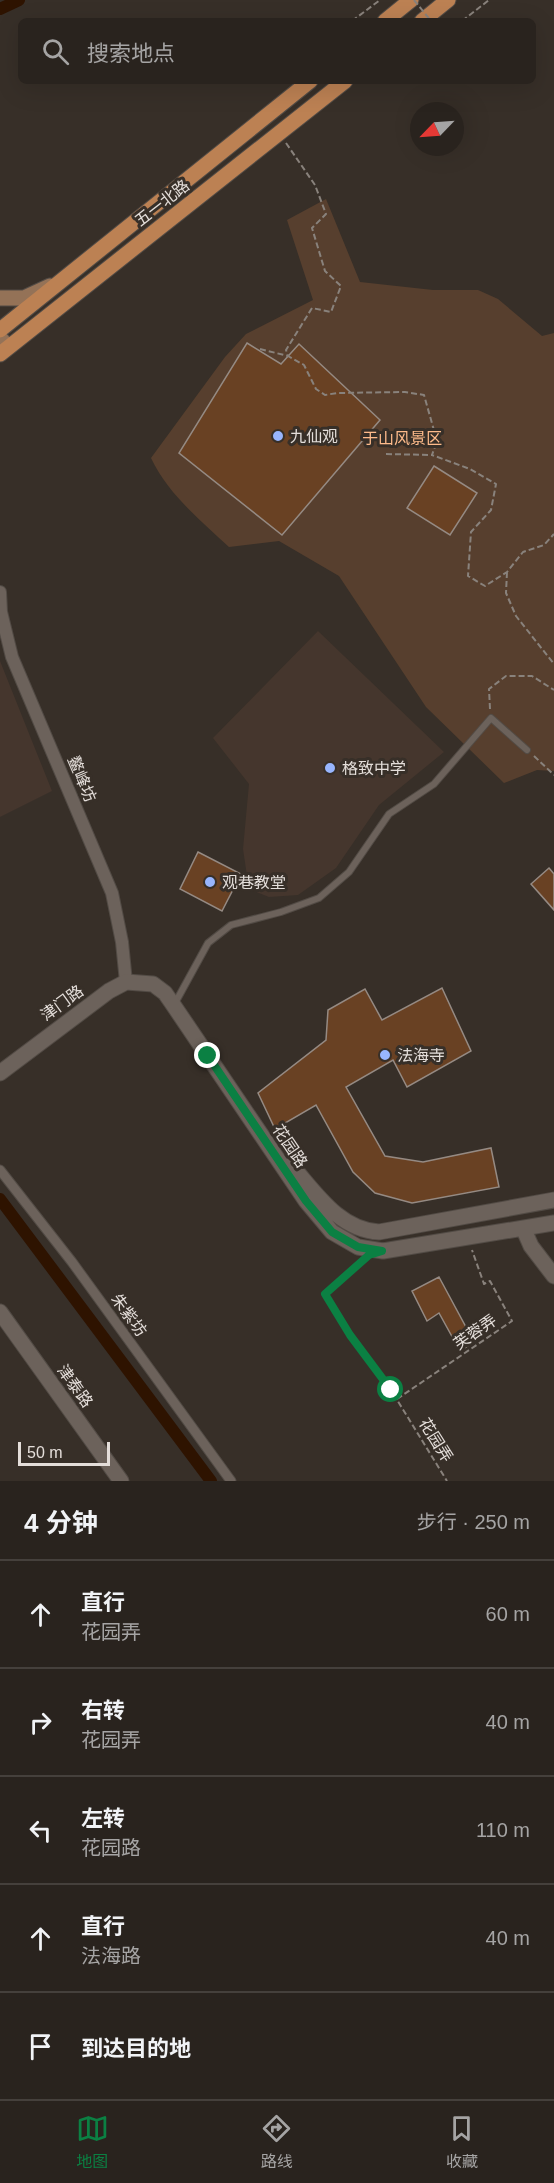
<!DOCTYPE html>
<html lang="zh">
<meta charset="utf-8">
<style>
body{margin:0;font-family:Arial,"Noto Sans SC",sans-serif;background:#352f2b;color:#f1f3f6}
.compass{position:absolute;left:410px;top:102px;width:54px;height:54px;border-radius:50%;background:#29231e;box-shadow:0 6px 24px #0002;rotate:245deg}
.scale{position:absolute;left:18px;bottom:15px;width:92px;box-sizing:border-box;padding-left:6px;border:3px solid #e4deda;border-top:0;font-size:16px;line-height:21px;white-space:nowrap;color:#e4deda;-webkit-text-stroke:4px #372f28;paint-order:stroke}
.stop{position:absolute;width:18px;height:18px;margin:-14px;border:4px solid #0b8043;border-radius:50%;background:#fff}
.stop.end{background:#0b8043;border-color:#fff;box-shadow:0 2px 6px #0008}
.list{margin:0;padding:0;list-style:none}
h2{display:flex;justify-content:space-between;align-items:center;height:78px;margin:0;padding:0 24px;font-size:26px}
h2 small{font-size:20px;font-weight:400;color:#a5a4a4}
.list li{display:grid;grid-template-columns:39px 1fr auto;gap:18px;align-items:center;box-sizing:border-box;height:108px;padding:0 24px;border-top:2px solid #45403c}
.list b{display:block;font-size:22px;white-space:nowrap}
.list p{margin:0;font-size:20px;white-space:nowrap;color:#a5a4a4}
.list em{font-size:20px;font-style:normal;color:#a5a4a4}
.icon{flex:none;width:33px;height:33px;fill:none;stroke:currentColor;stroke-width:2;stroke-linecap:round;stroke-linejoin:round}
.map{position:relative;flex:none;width:554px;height:1481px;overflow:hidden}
.search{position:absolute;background:#29231e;box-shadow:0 6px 24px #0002;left:18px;right:18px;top:18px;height:66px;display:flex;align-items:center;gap:15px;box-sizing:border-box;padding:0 21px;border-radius:9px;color:#a5a4a4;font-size:22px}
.sheet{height:618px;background:#29231e}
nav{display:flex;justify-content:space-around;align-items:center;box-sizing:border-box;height:84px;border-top:2px solid #45403c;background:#29231e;font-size:16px;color:#a5a4a4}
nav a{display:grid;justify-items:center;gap:3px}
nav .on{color:#0b8043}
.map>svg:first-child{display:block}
.built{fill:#45362d}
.green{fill:#573f2e}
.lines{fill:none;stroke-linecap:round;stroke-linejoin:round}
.canal{stroke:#2e1300;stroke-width:12}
.building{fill:#694123;stroke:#958a83;stroke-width:1.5}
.service-casing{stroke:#524b45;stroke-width:8}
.pedestrian-casing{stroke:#524b45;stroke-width:11}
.minor-casing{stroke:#524b45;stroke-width:14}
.tertiary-casing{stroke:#524b45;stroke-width:17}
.secondary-casing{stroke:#524b45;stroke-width:17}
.primary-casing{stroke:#524b45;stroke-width:17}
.path{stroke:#89827c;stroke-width:2;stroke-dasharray:6 3;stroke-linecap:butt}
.service{stroke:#6c625b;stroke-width:6}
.pedestrian{stroke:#6c625b;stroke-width:9}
.minor{stroke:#6c625b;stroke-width:12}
.tertiary{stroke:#6c625b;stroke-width:15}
.secondary{stroke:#947257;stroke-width:15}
.primary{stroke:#bc8153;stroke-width:15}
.path-bridge{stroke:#89827c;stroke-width:2;stroke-dasharray:6 3;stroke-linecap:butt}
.route{stroke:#0b8043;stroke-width:8}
.poi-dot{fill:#98b5fd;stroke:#372f28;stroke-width:2}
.labels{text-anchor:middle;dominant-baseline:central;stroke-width:6;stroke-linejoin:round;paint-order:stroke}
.street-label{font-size:16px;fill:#e4deda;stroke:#372f28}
.poi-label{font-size:16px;fill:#e4deda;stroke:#372f28;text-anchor:start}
.park-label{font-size:16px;fill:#febb8b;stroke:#372f28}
</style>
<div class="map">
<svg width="554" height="1481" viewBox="0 0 554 1481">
<rect width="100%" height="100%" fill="#372f28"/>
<path class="built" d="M318,631L444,752L379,805L336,868L298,895L269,897L249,889L243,849L249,784L213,738Z
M0,661L52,791L0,817Z"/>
<path class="green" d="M326,199L360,282L433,290H478L498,299L542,336L554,333V771L537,770L504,783L426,707L339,576L279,541L229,547C200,520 168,494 151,458L225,357L246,334L313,300L287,220Z"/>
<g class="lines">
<path class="canal" d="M0,9L19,0
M0,1199L211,1481"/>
</g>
<path class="building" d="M247,343L281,364L299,344L380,420L282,535L179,453Z
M434,466L477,493L450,535L407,508Z
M198,852L241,874L222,911L180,889Z
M549,868L554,874V910L531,884Z
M442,988L471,1051L407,1087L393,1060L346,1087L385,1156L423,1162L491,1148L499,1187L412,1203L375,1193L353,1172L316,1105L275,1129L258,1093L326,1040L328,1010L365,989L382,1020Z
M439,1277L474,1342L460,1351L439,1313L427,1321L412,1291Z"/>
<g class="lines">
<defs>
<path id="service" d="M174,1005L208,943L231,925L281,912L319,898L349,872L389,814L434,784L491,718L527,750"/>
<path id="pedestrian" d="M0,1170L72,1262L231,1481"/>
<path id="minor" d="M0,592L1,612L12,657L112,893L122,942L126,982"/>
<path id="tertiary" d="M0,1073L109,991L126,982L153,984L165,993L174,1006L306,1201L332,1232L358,1247L383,1251L554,1223
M291,1165C315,1192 339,1230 379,1232L554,1200
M524,1230L531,1246L554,1276
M0,1312L121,1481"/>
<path id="secondary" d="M0,298H24L50,286
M0,338L8,347"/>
<path id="primary" d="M385,21L411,0
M422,21L448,0
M0,330L310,81
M0,354L345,81"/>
</defs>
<use href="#service" class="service-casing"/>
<use href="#pedestrian" class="pedestrian-casing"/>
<use href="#minor" class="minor-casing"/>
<use href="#tertiary" class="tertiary-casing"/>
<use href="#secondary" class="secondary-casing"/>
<use href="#primary" class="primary-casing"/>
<path class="path" d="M352,21L380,0
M462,21L489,0
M286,143L315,185L326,214L312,228L325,271L341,286L331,312L312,308L286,350L288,356L304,365L316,389L325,395L337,393L405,392L424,395L437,441L432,455L470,469L496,484L491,510L471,532L468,576L485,586L507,572L523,552L544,545L554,534
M260,349L288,356
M386,454L432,455
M507,572L506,593L516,616L554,664
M490,709L489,689L506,676H532L554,690
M534,756L554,775
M362,1261L325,1294L350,1335L391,1390L447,1481
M397,1399L512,1321L490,1281L484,1284L472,1250"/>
<use href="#service" class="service"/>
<use href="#pedestrian" class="pedestrian"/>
<use href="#minor" class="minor"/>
<use href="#tertiary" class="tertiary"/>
<use href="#secondary" class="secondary"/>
<use href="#primary" class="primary"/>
<path class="path-bridge" d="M414,0L431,21"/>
</g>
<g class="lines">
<path class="route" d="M208,1056L306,1201L332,1232L358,1247L382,1251L369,1255L325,1294L350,1335L391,1390"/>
</g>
<g class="poi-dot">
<circle cx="278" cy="436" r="6"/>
<circle cx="330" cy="768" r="6"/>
<circle cx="210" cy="882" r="6"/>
<circle cx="385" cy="1055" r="6"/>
</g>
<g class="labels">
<g class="street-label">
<text transform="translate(162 203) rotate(-38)">五一北路</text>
<text transform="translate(82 779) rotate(67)">鳌峰坊</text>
<text transform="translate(62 1003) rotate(-36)">津门路</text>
<text transform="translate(290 1146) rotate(56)">花园路</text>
<text transform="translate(129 1315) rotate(54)">朱紫坊</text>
<text transform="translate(475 1332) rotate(-35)">芙蓉弄</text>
<text transform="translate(75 1386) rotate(54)">津泰路</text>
<text transform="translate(436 1440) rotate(58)">花园弄</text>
</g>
<g class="poi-label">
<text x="290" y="436">九仙观</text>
<text x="342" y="768">格致中学</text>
<text x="222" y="882">观巷教堂</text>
<text x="397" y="1055">法海寺</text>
</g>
<g class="park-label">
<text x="402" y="438">于山风景区</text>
</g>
</g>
</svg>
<svg class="compass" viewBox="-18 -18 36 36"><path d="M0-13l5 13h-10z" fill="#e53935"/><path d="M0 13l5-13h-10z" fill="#a5a4a4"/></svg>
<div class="scale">50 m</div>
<div class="stop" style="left:391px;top:1390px"></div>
<div class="stop end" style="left:208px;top:1056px"></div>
<div class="search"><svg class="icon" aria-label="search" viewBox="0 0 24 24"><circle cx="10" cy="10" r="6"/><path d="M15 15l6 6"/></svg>搜索地点</div>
</div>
<section class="sheet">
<h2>4 分钟<small>步行 · 250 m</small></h2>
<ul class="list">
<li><svg class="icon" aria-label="ahead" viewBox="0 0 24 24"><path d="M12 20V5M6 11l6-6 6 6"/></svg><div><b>直行</b><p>花园弄</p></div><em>60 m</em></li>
<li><svg class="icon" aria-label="right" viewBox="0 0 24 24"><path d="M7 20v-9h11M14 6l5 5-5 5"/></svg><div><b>右转</b><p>花园弄</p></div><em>40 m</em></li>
<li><svg class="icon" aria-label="left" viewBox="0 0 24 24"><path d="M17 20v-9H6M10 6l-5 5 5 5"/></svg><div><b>左转</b><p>花园路</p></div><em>110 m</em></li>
<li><svg class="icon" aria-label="ahead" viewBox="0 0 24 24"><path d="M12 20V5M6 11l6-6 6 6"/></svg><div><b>直行</b><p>法海路</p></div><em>40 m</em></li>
<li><svg class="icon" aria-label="arrive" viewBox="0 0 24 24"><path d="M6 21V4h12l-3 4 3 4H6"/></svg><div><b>到达目的地</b></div></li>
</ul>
</section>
<nav>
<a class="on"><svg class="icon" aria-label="map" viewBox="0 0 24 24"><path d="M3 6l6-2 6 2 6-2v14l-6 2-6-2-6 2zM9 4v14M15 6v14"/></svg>地图</a>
<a><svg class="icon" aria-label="directions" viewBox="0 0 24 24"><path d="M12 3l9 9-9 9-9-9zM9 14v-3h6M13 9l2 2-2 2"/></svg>路线</a>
<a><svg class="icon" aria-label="saved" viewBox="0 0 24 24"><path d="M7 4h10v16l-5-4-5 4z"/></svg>收藏</a>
</nav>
